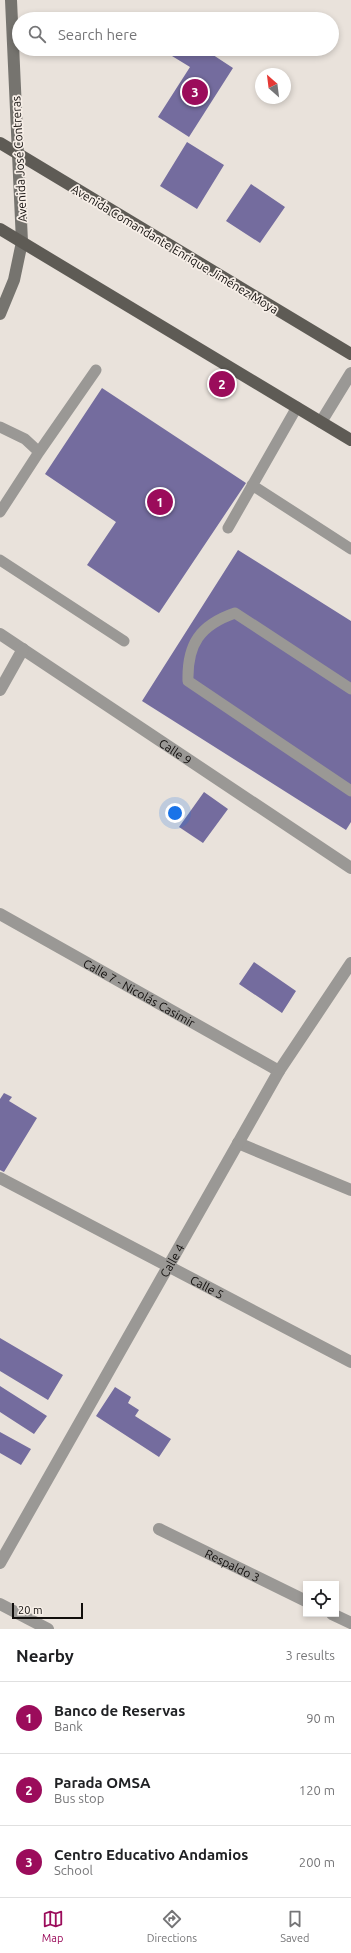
<!DOCTYPE html>
<meta charset="utf-8">
<style>
body{margin:0;font-family:Ubuntu,sans-serif;background:#f6f6f6;color:#202124}
.controls{position:absolute;right:12px;bottom:12px;display:grid;overflow:hidden;border-radius:0px;box-shadow:0 2px 6px #0003}
.controls button{width:36px;height:36px;display:grid;place-items:center;padding:0;border:0;border-bottom:1px solid #e0e0e0;background:#fff;color:#202124;font:20px sans-serif}
.compass{position:absolute;left:255px;top:68px;width:36px;height:36px;border-radius:50%;background:#fff;box-shadow:0 2px 6px #0003;rotate:332deg}
.scale{position:absolute;left:12px;bottom:10px;width:71px;box-sizing:border-box;padding-left:4px;border:2px solid #110e0c;border-top:0;font-size:11px;line-height:14px;white-space:nowrap;color:#110e0c;-webkit-text-stroke:3px #f7efe8;paint-order:stroke}
.you{position:absolute;left:175px;top:813px;width:14px;height:14px;margin:-10px;border:3px solid #fff;border-radius:50%;background:#1a73e8;box-shadow:0 0 0 6px #1a73e833}
.badge{display:grid;place-items:center;width:26px;height:26px;border-radius:50%;background:#9b0c5b;color:#fff;font-size:13px;font-weight:700}
.pin{position:absolute;translate:-50% -50%;border:2px solid #fff;box-shadow:0 1px 4px #0006}
.list{margin:0;padding:0;list-style:none}
h2{display:flex;justify-content:space-between;align-items:center;height:52px;margin:0;padding:0 16px;font-size:17px}
h2 small{font-size:13px;font-weight:400;color:#757577}
.list li{display:grid;grid-template-columns:26px 1fr auto;gap:12px;align-items:center;box-sizing:border-box;height:72px;padding:0 16px;border-top:1px solid #e0e0e0}
.list b{display:block;font-size:15px;white-space:nowrap}
.list p{margin:0;font-size:13px;white-space:nowrap;color:#757577}
.list em{font-size:13px;font-style:normal;color:#757577}
.icon{flex:none;width:22px;height:22px;fill:none;stroke:currentColor;stroke-width:2;stroke-linecap:round;stroke-linejoin:round}
.map{position:relative;flex:none;width:351px;height:1629px;overflow:hidden}
.search{position:absolute;background:#fff;box-shadow:0 2px 6px #0003;left:12px;right:12px;top:12px;height:44px;display:flex;align-items:center;gap:10px;box-sizing:border-box;padding:0 14px;border-radius:22px;color:#757577;font-size:15px}
.sheet{height:268px;background:#fff}
nav{display:flex;justify-content:space-around;align-items:center;box-sizing:border-box;height:56px;border-top:1px solid #e0e0e0;background:#fff;font-size:11px;color:#757577}
nav a{display:grid;justify-items:center;gap:2px}
nav .on{color:#9b0c5b}
.map>svg:first-child{display:block}
.building{fill:#746c9e}
.lines{fill:none;stroke-linecap:round;stroke-linejoin:round}
.lane{stroke:#9a9895;stroke-width:11}
.street{stroke:#9a9895;stroke-width:12}
.secondary{stroke:#76746f;stroke-width:12}
.primary{stroke:#5e5b55;stroke-width:12}
.labels{text-anchor:middle;dominant-baseline:central;stroke-width:3.5;stroke-linejoin:round;paint-order:stroke}
.street-label{font-size:12px;fill:#110e0c;stroke:#f7efe8}
</style>
<div class="map">
<svg width="351" height="1629" viewBox="0 0 351 1629">
<rect width="100%" height="100%" fill="#e9e2db"/>
<path class="building" d="M176,49H204L233,68L189,137L158,117L190,67L172,56Z
M187,142L224,165L197,209L160,186Z
M251,184L285,207L260,243L226,221Z
M102,388L246,483L159,613L87,565L116,522L45,474Z
M238,550L351,621V822L346,830L142,701Z
M204,792L228,809L203,843L179,827Z
M254,962L296,991L282,1013L239,984Z
M4,1093L12,1097L9,1101L37,1118L4,1172L0,1170V1099Z
M0,1338L63,1375L48,1400L0,1371Z
M0,1386L47,1416L34,1434L0,1412Z
M115,1387L131,1397L128,1403L139,1410L135,1416L171,1439L159,1457L96,1416Z
M0,1432L31,1449L21,1465L0,1453Z"/>
<g class="lines">
<path class="lane" d="M0,427L25,439L39,452L0,512
M39,452L96,370
M252,485L351,549
M228,528L297,407
M0,560L124,641
M351,689L235,613C200,625 187,644 188,681L351,791"/>
<g class="street">
<path d="M321,422L351,373"/>
<path id="s1" d="M0,634L351,868"/>
<path d="M0,690L23,649"/>
<path id="s2" d="M0,914L279,1071"/>
<path d="M238,1143L351,1190"/>
<path id="s3" d="M0,1178L351,1362"/>
<path id="s4" d="M159,1529L306,1601"/>
<path id="s5" d="M0,1563L279,1071L351,963"/>
<path d="M0,1604L48,1629"/>
<path d="M332,1614L351,1623"/>
</g>
<path class="secondary" d="M0,314L14,280L22,242L11,0"/>
<path class="primary" d="M0,143L351,354
M0,229L351,440"/>
</g>
<g class="labels">
<g class="street-label">
<text transform="translate(19 159) rotate(-93)">Avenida José Contreras</text>
<text transform="translate(175 249) rotate(31)">Avenida Comandante Enrique Jiménez Moya</text>
<text stroke="none"><textPath href="#s1" startOffset="211">Calle 9</textPath></text>
<text stroke="none"><textPath href="#s2" startOffset="160">Calle 7 - Nicolás Casimir</textPath></text>
<text stroke="none"><textPath href="#s5" startOffset="348">Calle 4</textPath></text>
<text stroke="none"><textPath href="#s3" startOffset="234">Calle 5</textPath></text>
<text stroke="none"><textPath href="#s4" startOffset="82">Respaldo 3</textPath></text>
</g>
</g>
</svg>
<div class="controls">
<button><svg class="icon" aria-label="locate" viewBox="0 0 24 24"><circle cx="12" cy="12" r="6"/><path d="M12 2v4M12 18v4M2 12h4M18 12h4"/></svg></button>
</div>
<svg class="compass" viewBox="-18 -18 36 36"><path d="M0-13l5 13h-10z" fill="#e53935"/><path d="M0 13l5-13h-10z" fill="#757577"/></svg>
<div class="scale">20 m</div>
<div class="you"></div>
<div class="pin badge" style="left:160px;top:502px">1</div>
<div class="pin badge" style="left:222px;top:384px">2</div>
<div class="pin badge" style="left:195px;top:92px">3</div>
<div class="search"><svg class="icon" aria-label="search" viewBox="0 0 24 24"><circle cx="10" cy="10" r="6"/><path d="M15 15l6 6"/></svg>Search here</div>
</div>
<section class="sheet">
<h2>Nearby<small>3 results</small></h2>
<ul class="list">
<li><span class="badge">1</span><div><b>Banco de Reservas</b><p>Bank</p></div><em>90 m</em></li>
<li><span class="badge">2</span><div><b>Parada OMSA</b><p>Bus stop</p></div><em>120 m</em></li>
<li><span class="badge">3</span><div><b>Centro Educativo Andamios</b><p>School</p></div><em>200 m</em></li>
</ul>
</section>
<nav>
<a class="on"><svg class="icon" aria-label="map" viewBox="0 0 24 24"><path d="M3 6l6-2 6 2 6-2v14l-6 2-6-2-6 2zM9 4v14M15 6v14"/></svg>Map</a>
<a><svg class="icon" aria-label="directions" viewBox="0 0 24 24"><path d="M12 3l9 9-9 9-9-9zM9 14v-3h6M13 9l2 2-2 2"/></svg>Directions</a>
<a><svg class="icon" aria-label="saved" viewBox="0 0 24 24"><path d="M7 4h10v16l-5-4-5 4z"/></svg>Saved</a>
</nav>
